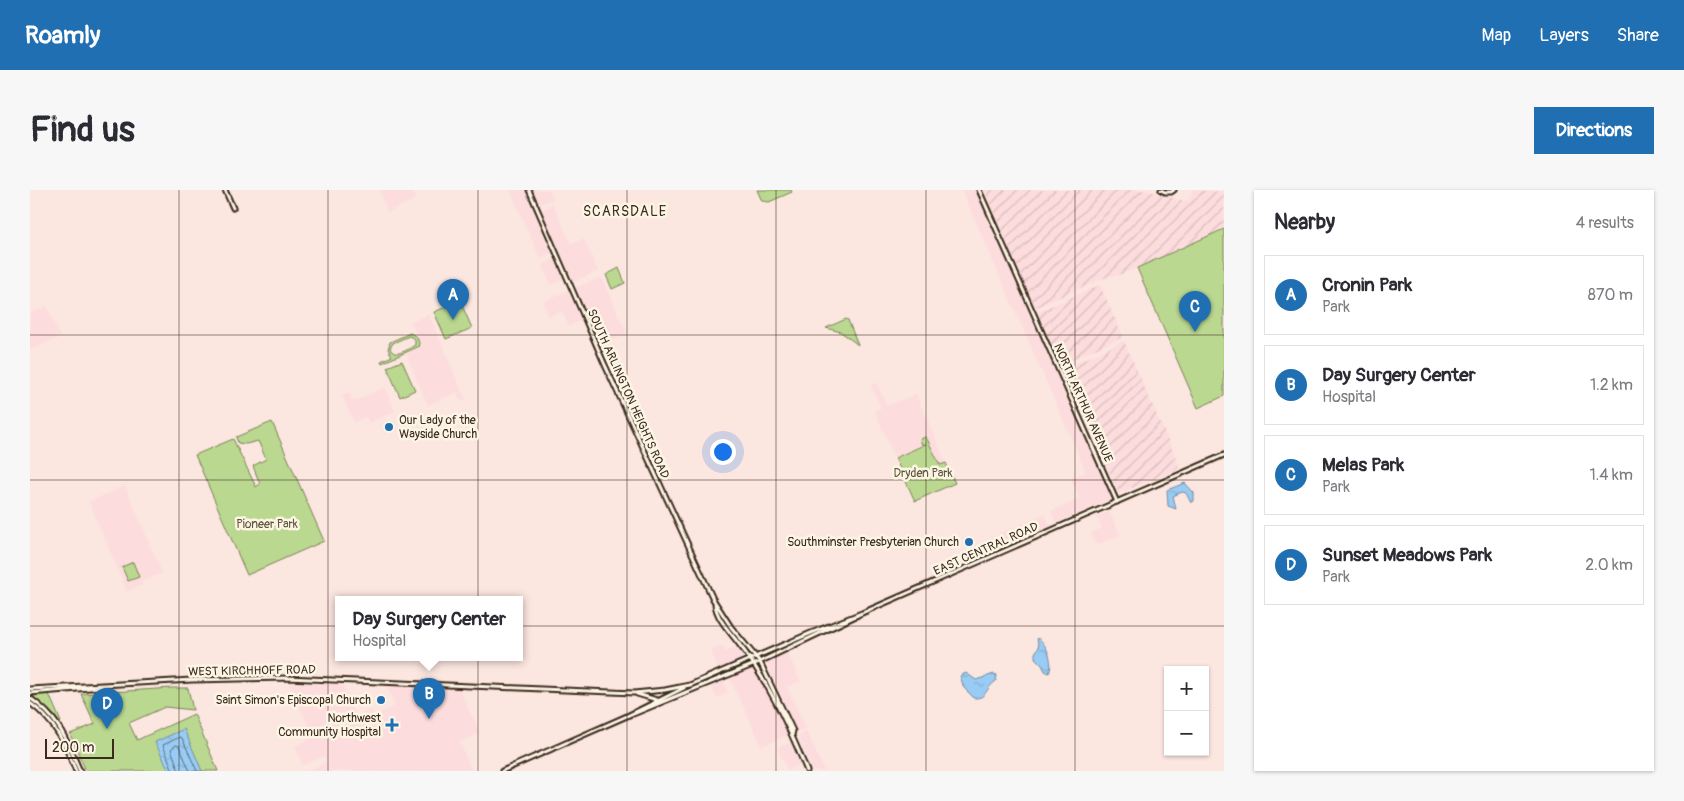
<!DOCTYPE html>
<meta charset="utf-8">
<style>
body{margin:0;font-family:Pangolin,sans-serif;background:#f7f7f7;color:#2b2b33}
.controls{position:absolute;right:15px;bottom:15px;display:grid;overflow:hidden;border-radius:0px;box-shadow:0 1px 4px #0004}
.controls button{width:45px;height:45px;display:grid;place-items:center;padding:0;border:0;border-bottom:1px solid #e1e1e2;background:#fff;color:#2b2b33;font:25px sans-serif}
.scale{position:absolute;left:15px;bottom:12px;width:69px;box-sizing:border-box;padding-left:5px;border:2px solid #3b2a1e;border-top:0;font-size:14px;line-height:18px;white-space:nowrap;color:#3b2a1e;-webkit-text-stroke:4px #fcf5e5;paint-order:stroke}
.you{position:absolute;left:692px;top:261px;width:18px;height:18px;margin:-12px;border:4px solid #fff;border-radius:50%;background:#1a73e8;box-shadow:0 0 0 8px #1a73e833}
.badge{display:grid;place-items:center;width:32px;height:32px;border-radius:50%;background:#1f6fb2;color:#fff;font-size:16px;font-weight:700}
.pin{position:absolute;translate:-50% -41px;filter:drop-shadow(0 1px 2px #0008)}
.pin::after{content:'';position:absolute;top:26px;width:18px;height:15px;background:inherit;clip-path:polygon(0 0,100% 0,50% 100%)}
.popup{position:absolute;left:305px;top:406px;width:188px;height:65px;box-sizing:border-box;display:grid;place-content:center;border-radius:0px;background:#fff;filter:drop-shadow(0 1px 4px #0005);font-size:16px;white-space:nowrap;color:#7c7c81}
.popup b{font-size:19px;color:#2b2b33}
.popup::after{content:'';position:absolute;left:50%;top:100%;margin-left:-10px;border:10px solid transparent;border-top-color:#fff}
.list{margin:0;padding:0;list-style:none}
h2{display:flex;justify-content:space-between;align-items:center;height:65px;margin:0;padding:0 20px;font-size:21px}
h2 small{font-size:16px;font-weight:400;color:#7c7c81}
.list li{display:grid;grid-template-columns:32px 1fr auto;gap:15px;align-items:center;box-sizing:border-box;height:80px;margin:0 10px 10px;padding:0 10px;border:1px solid #e1e1e2;border-radius:0px}
.list b{display:block;font-size:19px;white-space:nowrap}
.list p{margin:0;font-size:16px;white-space:nowrap;color:#7c7c81}
.list em{font-size:16px;font-style:normal;color:#7c7c81}
.map{position:relative;flex:none;width:1194px;height:581px;overflow:hidden;border-radius:0px}
header{display:flex;align-items:center;gap:30px;box-sizing:border-box;height:70px;padding:0 25px;background:#1f6fb2;color:#fff}
header strong{font-size:24px}
nav{display:flex;gap:28px;margin-inline-start:auto;font-size:18px}
.intro{display:flex;align-items:center;justify-content:space-between;box-sizing:border-box;height:120px;padding:0 30px}
h1{margin:0;font-size:35px}
.button{padding:12px 22px;border-radius:0px;background:#1f6fb2;color:#fff;font-size:18px;font-weight:700}
main{display:flex;gap:30px;padding:0 30px}
aside{flex:1;background:#fff;border-radius:0px;box-shadow:0 1px 4px #0004}
.map>svg:first-child{display:block}
.built{fill:#fcdcdd}
.industrial{fill:url(#industrial-furrows)}
.green{fill:#bad890;stroke:#7a8157;fill-rule:evenodd}
.water{fill:url(#water-ripples);stroke:#738b9f}
.lines{fill:none;stroke-linecap:round;stroke-linejoin:round}
.shore{stroke:#606b74;stroke-width:1}
.tertiary-casing{stroke:#3b2a1e;stroke-width:7}
.secondary-casing{stroke:#3b2a1e;stroke-width:7}
.tertiary{stroke:#fcf5e5;stroke-width:3}
.secondary{stroke:#fcf5e5;stroke-width:3}
.grid{fill:none;stroke:#3b2a1e;stroke-width:1;stroke-opacity:0.55}
.poi-dot{fill:#1f6fb2;stroke:#fcf5e5;stroke-width:2}
.labels{text-anchor:middle;dominant-baseline:central;stroke-width:5;stroke-linejoin:round;paint-order:stroke}
.street-label{font-size:12px;fill:#3b2a1e;stroke:#fcf5e5}
.poi-label{font-size:12px;fill:#3b2a1e;stroke:#fcf5e5;text-anchor:end}
.park-label{font-size:12px;fill:#5b563a;stroke:#fcf5e5}
.neighbourhood-label{font-size:14px;letter-spacing:1px;fill:#3b2a1e;stroke:#fcf5e5}
</style>
<header>
<strong>Roamly</strong>
<nav><a>Map</a><a>Layers</a><a>Share</a></nav>
</header>
<div class="intro"><h1>Find us</h1><a class="button">Directions</a></div>
<main>
<div class="map">
<svg width="1194" height="581" viewBox="0 0 1194 581">
<defs>
<pattern id="industrial-furrows" width="10" height="10" patternUnits="userSpaceOnUse" patternTransform="scale(1.25)"><rect width="10" height="10" fill="#fcdcdd"/><path d="M-1 1l2-2M0 10L10 0M9 11l2-2" fill="none" stroke="#d9bdbd"/></pattern>
<pattern id="water-ripples" width="26" height="14" patternUnits="userSpaceOnUse" patternTransform="scale(1.25)"><rect width="26" height="14" fill="#98ccf5"/><path d="M2 4q2-2 4 0t4 0M15 11q2-2 4 0t4 0" fill="none" stroke="#84afd2"/></pattern>
</defs>
<rect width="100%" height="100%" fill="#fce6e0"/>
<filter id="ink" filterUnits="userSpaceOnUse"><feTurbulence type="fractalNoise" baseFrequency=".02" numOctaves="2"/><feDisplacementMap in="SourceGraphic" scale="10" xChannelSelector="R" yChannelSelector="G"/><feConvolveMatrix kernelMatrix="1 2 1 2 8 2 1 2 1" color-interpolation-filters="sRGB"/></filter>
<g filter="url(#ink)">
<path class="built" d="M349,0H382L386,9L358,22Z
M480,0H495L522,63L510,68Z
M503,0H519L523,9L509,14Z
M932,0H946L1081,306L1080,309L1026,333L1021,321L1050,309L1041,288L1056,282Z
M523,14L541,54L554,49L568,81L543,92L511,20Z
M525,69L534,89L521,95L512,75Z
M571,87L597,144L572,155L546,98Z
M538,101L551,130L539,136L532,121L519,126L513,112Z
M17,116L30,147L0,160V124Z
M399,125L436,211L429,208L427,202L398,215L376,164L392,157L381,132Z
M846,193L857,216L886,204L916,273L910,275L900,252L865,268L845,221L851,218L841,195Z
M355,197L365,221L339,233L336,227L324,232L312,206L319,203L322,210L325,211Z
M95,296L132,383L111,392L112,395L97,401L59,312Z
M1079,321L1090,345L1066,355L1061,343L1072,338L1067,327Z
M1015,324L1020,336L963,360L958,349Z
M692,456L695,462L708,457L714,465L711,469L689,480L681,461Z
M757,462L770,491L757,497L776,538L767,541L737,474L739,470Z
M720,479H724L731,488L744,516H746L758,545L732,556L699,487Z
M693,490L698,502L686,508L681,496Z
M259,493L312,494L326,527L341,520L344,526L365,516L357,496L429,499L450,543L429,552L442,581H276L297,572L294,566L273,575L265,556L284,547Z
M777,542L794,581H783L768,546Z
M760,552L770,575L758,580L747,558Z"/>
<path class="industrial" d="M954,0H1116L1154,11L1160,9L1163,0L1194,2V39L1107,78L1086,86H1079L1005,118Z
M1070,95L1093,147L1031,174L1007,122Z
M1094,151L1149,275L1148,279L1089,303L1033,179Z"/>
<path class="green" d="M727,0H761L762,2L739,12L732,11Z
M1194,39V206L1168,218L1107,78Z
M589,78L595,93L582,99L576,85Z
M430,111L442,138L416,149L404,122Z
M816,129L818,130L828,155L811,142L796,138Z
M380,143L387,147L390,156L352,173L351,171L362,166L358,159L360,152ZM379,146L385,149V155C377,160 364,169 360,158L363,153Z
M372,171L385,200L370,207L357,177Z
M242,232L294,351L217,385L165,265L203,249L226,297L230,294L223,276L236,269L228,251L216,254L208,253L206,247Z
M896,247L910,275L916,273L925,293L885,311L865,268L896,254L892,255L890,249Z
M103,372L109,387L98,391L92,377Z
M142,498H158L163,520L135,517L99,533L107,550L164,524L188,581H56L40,544L65,534L51,504Z
M6,504H19L31,532L30,533L24,525L5,509L4,506Z"/>
<path class="water" d="M1155,293L1164,303V311L1161,313L1156,303L1152,302L1143,306L1146,319L1138,316L1137,300Z
M1008,448C1017,454 1024,473 1019,483L1015,481L1012,475L1005,468V463L1009,457L1007,449Z
M936,483L946,490L964,484L967,485L966,491C955,498 957,509 944,508L934,498L930,486Z
M154,539L172,581H139L125,552Z"/>
<g class="lines">
<path class="shore" d="M143,581L133,555L150,547L152,548L167,581
M149,581L141,559L146,555L149,556L160,581"/>
<defs>
<path id="tertiary" d="M195,0L203,18
M949,0L1087,312
M1131,0L1135,2H1141L1144,0"/>
<path id="secondary" d="M499,0L575,175L683,409L701,437L730,472L763,541L762,545
M685,414C686,427 699,441 706,450C738,490 758,535 777,581
M660,495L781,443L832,423L1194,265
M0,499L162,490L257,488L604,503L635,500L660,495
M0,503L72,497
M607,504L627,510
M0,508C30,529 36,549 50,581
M0,513C26,532 34,553 46,581
M603,524L725,474L828,425
M597,526L654,498
M472,581L597,526"/>
</defs>
<use href="#tertiary" class="tertiary-casing"/>
<use href="#secondary" class="secondary-casing"/>
<use href="#tertiary" class="tertiary"/>
<use href="#secondary" class="secondary"/>
</g>
</g>
<path class="grid" d="M149,0V581M298,0V581M448,0V581M597,0V581M746,0V581M896,0V581M1045,0V581M0,145H1194M0,290H1194M0,436H1194"/>
<g class="poi-dot">
<circle cx="359" cy="237" r="5"/>
<circle cx="939" cy="352" r="5"/>
<circle cx="351" cy="510" r="5"/>
<path d="M359.5 527.5h5v5h5v5h-5v5h-5v-5h-5v-5h5z"/>
</g>
<g class="labels">
<g class="street-label">
<text transform="translate(598 204) rotate(66)">SOUTH ARLINGTON HEIGHTS ROAD</text>
<text transform="translate(1053 213) rotate(66)">NORTH ARTHUR AVENUE</text>
<text transform="translate(956 359) rotate(-24)">EAST CENTRAL ROAD</text>
<text transform="translate(222 481) rotate(-1)">WEST KIRCHHOFF ROAD</text>
</g>
<g class="poi-label">
<text x="369" y="230" text-anchor="start">Our Lady of the<tspan x="369" dy="14">Wayside Church</tspan></text>
<text x="929" y="352">Southminster Presbyterian Church</text>
<text x="341" y="510">Saint Simon's Episcopal Church</text>
<text x="351" y="528">Northwest<tspan x="351" dy="14">Community Hospital</tspan></text>
</g>
<g class="park-label">
<text x="893" y="283">Dryden Park</text>
<text x="237" y="334">Pioneer Park</text>
</g>
<g class="neighbourhood-label">
<text x="595" y="21">SCARSDALE</text>
</g>
</g>
</svg>
<div class="controls">
<button>+</button>
<button>−</button>
</div>
<div class="scale">200 m</div>
<div class="you"></div>
<div class="pin badge" style="left:423px;top:130px">A</div>
<div class="pin badge" style="left:399px;top:529px">B</div>
<div class="popup"><b>Day Surgery Center</b>Hospital</div>
<div class="pin badge" style="left:1165px;top:142px">C</div>
<div class="pin badge" style="left:77px;top:539px">D</div>
</div>
<aside>
<h2>Nearby<small>4 results</small></h2>
<ul class="list">
<li><span class="badge">A</span><div><b>Cronin Park</b><p>Park</p></div><em>870 m</em></li>
<li><span class="badge">B</span><div><b>Day Surgery Center</b><p>Hospital</p></div><em>1.2 km</em></li>
<li><span class="badge">C</span><div><b>Melas Park</b><p>Park</p></div><em>1.4 km</em></li>
<li><span class="badge">D</span><div><b>Sunset Meadows Park</b><p>Park</p></div><em>2.0 km</em></li>
</ul>
</aside>
</main>
